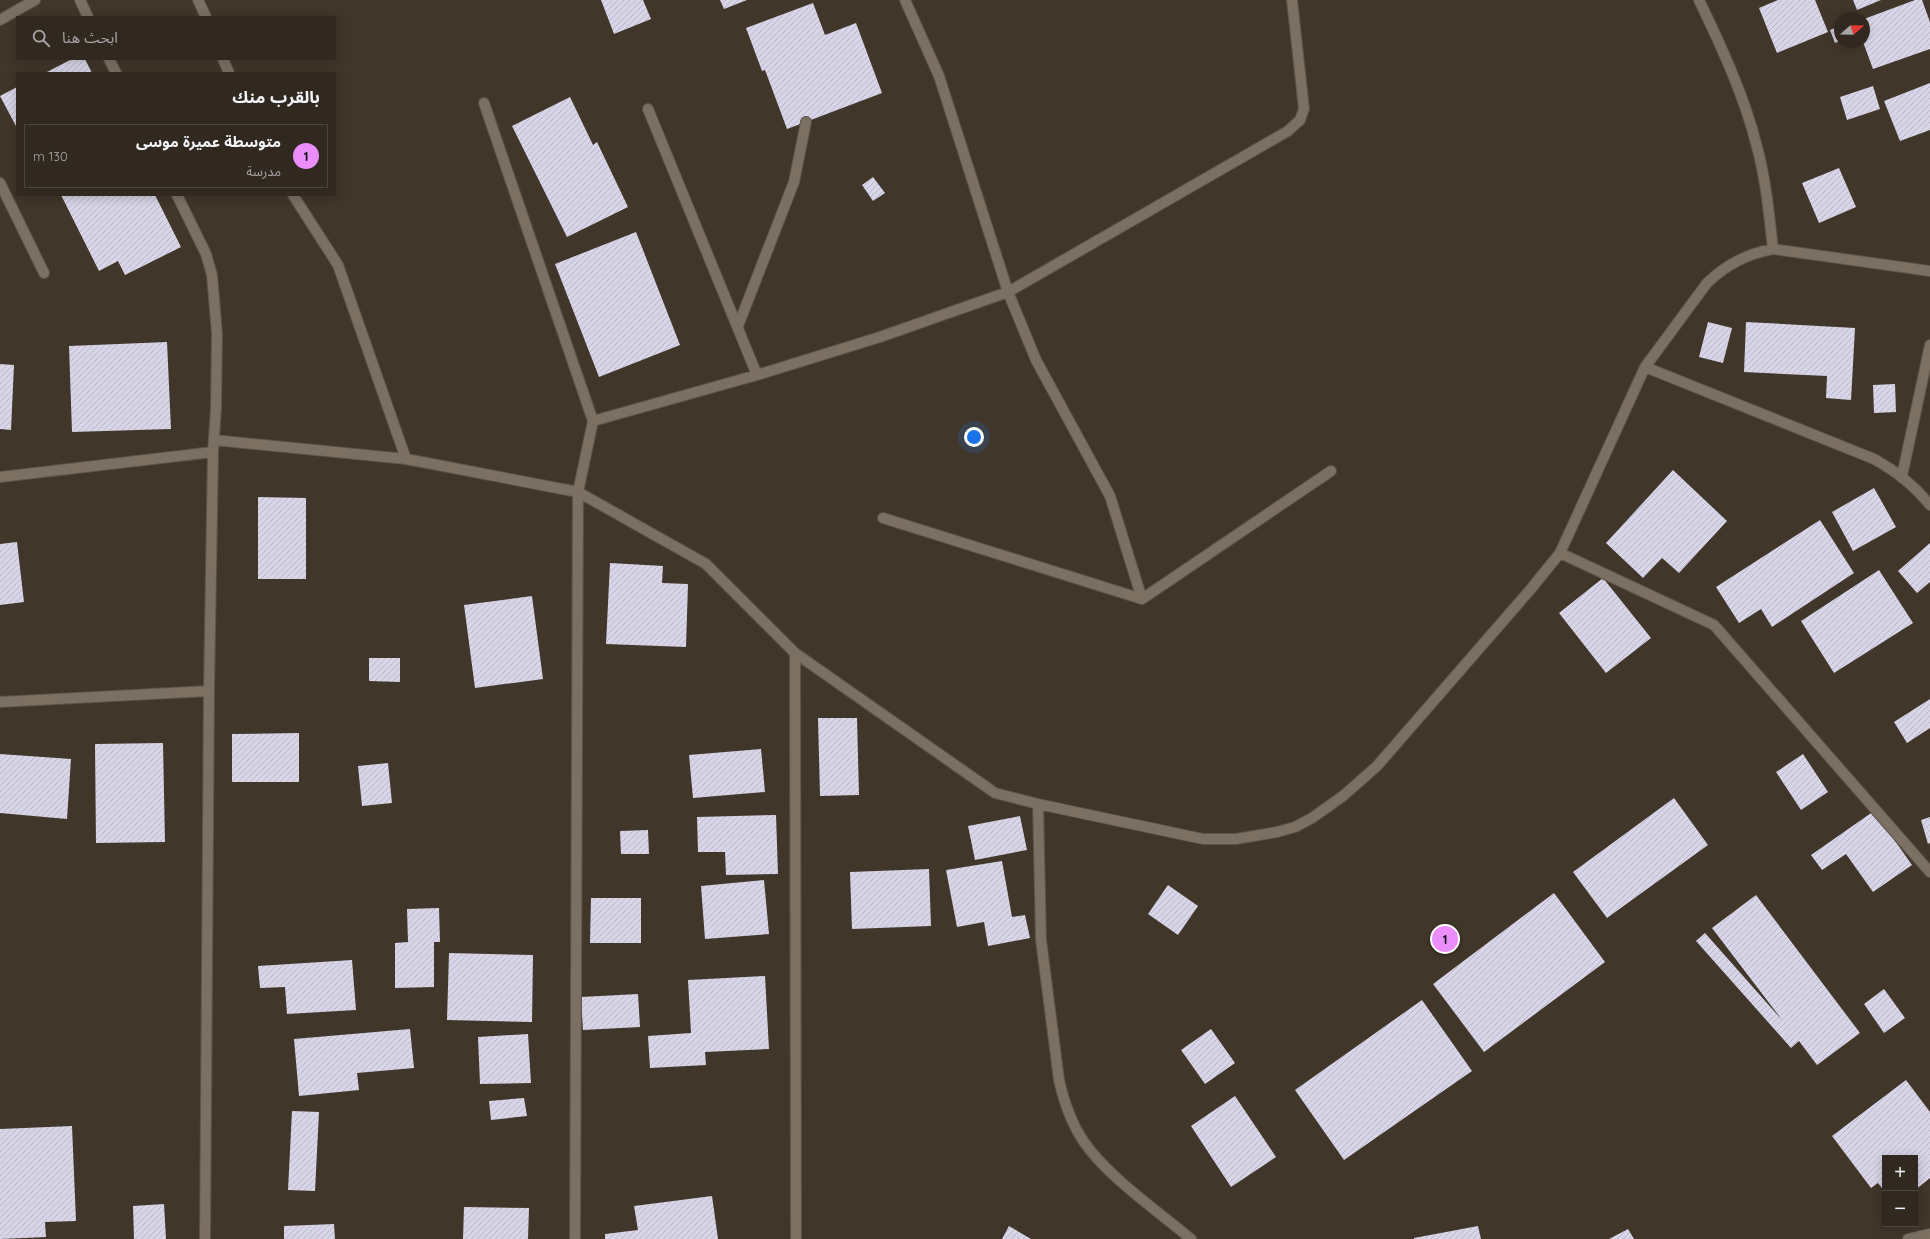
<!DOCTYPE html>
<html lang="ar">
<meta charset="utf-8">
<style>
body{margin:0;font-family:Quicksand,"Noto Sans Arabic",sans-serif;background:#3d342d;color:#f1f3f6;direction:rtl}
.controls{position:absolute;right:12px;bottom:12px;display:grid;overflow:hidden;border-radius:0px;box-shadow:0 2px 10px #0003}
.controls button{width:36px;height:36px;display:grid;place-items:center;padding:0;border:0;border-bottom:1px solid #4c443e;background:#312820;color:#f1f3f6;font:20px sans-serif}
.compass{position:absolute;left:1834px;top:12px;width:36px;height:36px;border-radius:50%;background:#312820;box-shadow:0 2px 10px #0003;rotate:70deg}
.you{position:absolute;left:974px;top:437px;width:14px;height:14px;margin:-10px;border:3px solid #fff;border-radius:50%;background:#1a73e8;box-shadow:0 0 0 6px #1a73e833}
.badge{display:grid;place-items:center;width:26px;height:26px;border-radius:50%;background:#eb8dfb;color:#111;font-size:13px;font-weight:700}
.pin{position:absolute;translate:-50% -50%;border:2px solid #fff;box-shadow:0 1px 4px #0006}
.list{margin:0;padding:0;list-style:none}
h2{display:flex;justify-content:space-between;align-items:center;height:52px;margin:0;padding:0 16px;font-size:17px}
h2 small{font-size:13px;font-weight:400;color:#a8a6a5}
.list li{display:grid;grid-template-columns:26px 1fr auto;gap:12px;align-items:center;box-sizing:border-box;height:64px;margin:0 8px 8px;padding:0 8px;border:1px solid #4c443e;border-radius:0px}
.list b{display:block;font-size:15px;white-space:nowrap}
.list p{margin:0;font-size:13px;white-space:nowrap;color:#a8a6a5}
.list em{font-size:13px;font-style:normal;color:#a8a6a5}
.icon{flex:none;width:22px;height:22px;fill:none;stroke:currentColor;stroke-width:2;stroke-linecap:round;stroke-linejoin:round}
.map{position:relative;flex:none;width:1930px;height:1239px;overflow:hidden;direction:ltr}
.search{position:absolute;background:#312820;box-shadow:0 2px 10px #0003;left:16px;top:16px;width:320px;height:44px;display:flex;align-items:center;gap:10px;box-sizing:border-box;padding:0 14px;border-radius:0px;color:#a8a6a5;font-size:15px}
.panel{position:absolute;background:#312820;box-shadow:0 2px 10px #0003;left:16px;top:72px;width:320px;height:124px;border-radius:0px;direction:rtl}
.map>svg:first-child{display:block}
.building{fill:url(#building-hatch)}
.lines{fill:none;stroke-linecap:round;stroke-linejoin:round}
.minor-casing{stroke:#5c534a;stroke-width:12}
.minor{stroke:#7c7063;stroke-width:10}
</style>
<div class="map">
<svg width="1930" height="1239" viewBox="0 0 1930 1239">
<defs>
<pattern id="building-hatch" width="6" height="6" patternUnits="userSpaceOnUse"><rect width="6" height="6" fill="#d7d5e7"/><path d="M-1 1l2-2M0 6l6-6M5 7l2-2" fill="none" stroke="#bab8c6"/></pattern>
</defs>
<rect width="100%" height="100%" fill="#41362a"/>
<path class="building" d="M601,0H643L651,19L614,34Z
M720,0H747L724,9Z
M1778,0H1815L1828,32L1777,53L1759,8Z
M1853,0H1881L1857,10Z
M1915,0H1922L1930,22V49L1873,69L1863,42H1864V19Z
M813,3L825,35L856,23L882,93L787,129L765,70L762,71L746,28Z
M1840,26V41L1835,43L1830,30Z
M72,59H85L92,73H45Z
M1930,83V130L1900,141L1884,101Z
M1873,86L1880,109L1847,120L1840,97Z
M17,87V128L0,96Z
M570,97L593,145L597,142L628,207L567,237L512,126Z
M1839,168L1856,207L1819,223L1802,183Z
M873,177L885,193L873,201L862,185Z
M61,195H155L181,247L125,275L118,261L99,271Z
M636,232L680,345L599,377L555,264Z
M1708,322L1732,328L1723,363L1699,357Z
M1746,322L1855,328L1851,400L1826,398L1827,376L1744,372Z
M167,342L171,429L72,432L69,346Z
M0,364L14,365L11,430L0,429Z
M1895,384L1896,412L1874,413L1873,385Z
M1673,470L1727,521L1679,573L1662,558L1643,578L1606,543Z
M1874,488L1896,527L1853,551L1832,512Z
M258,497L306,498V579H258Z
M1820,520L1854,573L1772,627L1761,609L1739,623L1716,587Z
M17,542L24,602L0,605V544Z
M1930,543V582L1917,593L1898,571Z
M610,563L663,566L662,583L688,584L686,647L606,644Z
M1879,570L1913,623L1834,673L1801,621Z
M1603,578L1651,638L1606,673L1559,613Z
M532,596L543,679L475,688L464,605Z
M369,658H400V682L369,681Z
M1930,699V728L1907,743L1894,722Z
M818,718H857L859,795L820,796Z
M299,733V782H232V734Z
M163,743L165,842L96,843L95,744Z
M761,749L765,792L693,798L689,755Z
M0,754L71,759L67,819L0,813Z
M1803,754L1828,792L1801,810L1776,772Z
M388,763L392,803L362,806L358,766Z
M1674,798L1708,845L1607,918L1573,872Z
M1874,811L1912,865L1873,892L1846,854L1822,870L1811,855Z
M776,815L778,874L726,875L725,852H698L697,817Z
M1020,816L1027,850L975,860L968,826Z
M1930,817V843L1928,844L1921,820Z
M648,830L649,854H621L620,831Z
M1002,861L1012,917L1025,915L1030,938L988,946L984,922L957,927L946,870Z
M929,869L931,926L852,929L850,872Z
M764,880L769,934L705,939L701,886Z
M1168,885L1198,906L1178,935L1148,914Z
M1554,893L1605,962L1484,1052L1433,984Z
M1756,895L1860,1033L1817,1065L1799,1041L1791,1048L1696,941L1705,933L1782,1020L1712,928Z
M591,898H641V943H590Z
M439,908L440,942H434V987L395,988V943L408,942L407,909Z
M449,953L533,955L532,1022L447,1020Z
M352,960L356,1010L287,1014L285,987L260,988L258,966Z
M765,976L769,1049L705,1052L706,1065L650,1068L648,1036L691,1033L688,980Z
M1884,989L1905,1018L1884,1033L1864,1004Z
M638,994L640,1027L583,1030L581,997Z
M1422,1000L1472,1071L1344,1160L1295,1090Z
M410,1029L414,1068L357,1073L359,1090L299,1096L294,1039Z
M1211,1029L1235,1063L1205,1084L1181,1050Z
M528,1034L531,1083L480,1084L478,1037Z
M1906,1080L1930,1112V1178L1915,1190V1158H1885V1192L1878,1183L1871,1188L1832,1136Z
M1235,1096L1276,1157L1231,1187L1191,1126Z
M524,1098L527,1116L491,1120L489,1101Z
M292,1111L319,1112L315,1191L288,1190Z
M72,1126L76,1221L45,1222L46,1237L0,1239V1129Z
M712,1196L718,1239H605V1234L638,1230L634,1206Z
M164,1204L166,1239H134L133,1206Z
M464,1207L529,1208L528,1239H463Z
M334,1224L335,1239H284V1226Z
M1009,1226L1031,1239H1002Z
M1478,1226L1481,1239H1414V1238Z
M1628,1229L1634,1239H1609Z"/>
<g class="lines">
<defs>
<path id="minor" d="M80,0L88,17
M198,0L206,17
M905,0L939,76L1008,292L1288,131L1300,120L1304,109L1292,0
M1699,0C1722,48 1744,95 1757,147C1766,180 1769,214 1773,249
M0,20L35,0
M109,59L116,73
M223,59L229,73
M484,103L593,421
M648,109L757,375
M0,183L44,273
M177,195L206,254L212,275L217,334L216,408L213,452L209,691L205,1239
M293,195L338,265L406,459
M738,326L794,182L806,122
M1645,367L1874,459C1896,471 1914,485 1930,505
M214,440L406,459L578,492L593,421L757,375L880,337L1008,292L1036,360L1110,496L1142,599
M1902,476L1930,345
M0,477L213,452
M883,518L1142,599L1331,471
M1560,553L1714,625L1930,872
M795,653L796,1239
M0,702L209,691
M1038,804L1041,940L1059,1080C1064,1102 1071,1123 1084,1142C1108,1177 1158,1211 1191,1239
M575,1239L578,492L706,564L795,653L995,793L1038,804L1203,839H1236L1277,832L1295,827L1312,818L1343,796L1377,766L1530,590L1560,553L1645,367L1707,283C1727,264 1747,254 1773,249L1930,271
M1908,1239L1930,1234"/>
</defs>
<use href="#minor" class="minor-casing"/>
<use href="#minor" class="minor"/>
</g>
</svg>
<div class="controls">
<button>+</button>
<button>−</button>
</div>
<svg class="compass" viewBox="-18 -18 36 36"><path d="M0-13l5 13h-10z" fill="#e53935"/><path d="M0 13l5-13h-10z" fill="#a8a6a5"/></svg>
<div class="you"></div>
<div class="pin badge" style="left:1445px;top:939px">1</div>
<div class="search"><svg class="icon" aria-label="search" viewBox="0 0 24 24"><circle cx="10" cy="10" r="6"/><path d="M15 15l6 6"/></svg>ابحث هنا</div>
<section class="panel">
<h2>بالقرب منك<small></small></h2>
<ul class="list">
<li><span class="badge">1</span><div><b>متوسطة عميرة موسى</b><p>مدرسة</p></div><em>130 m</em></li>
</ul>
</section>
</div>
